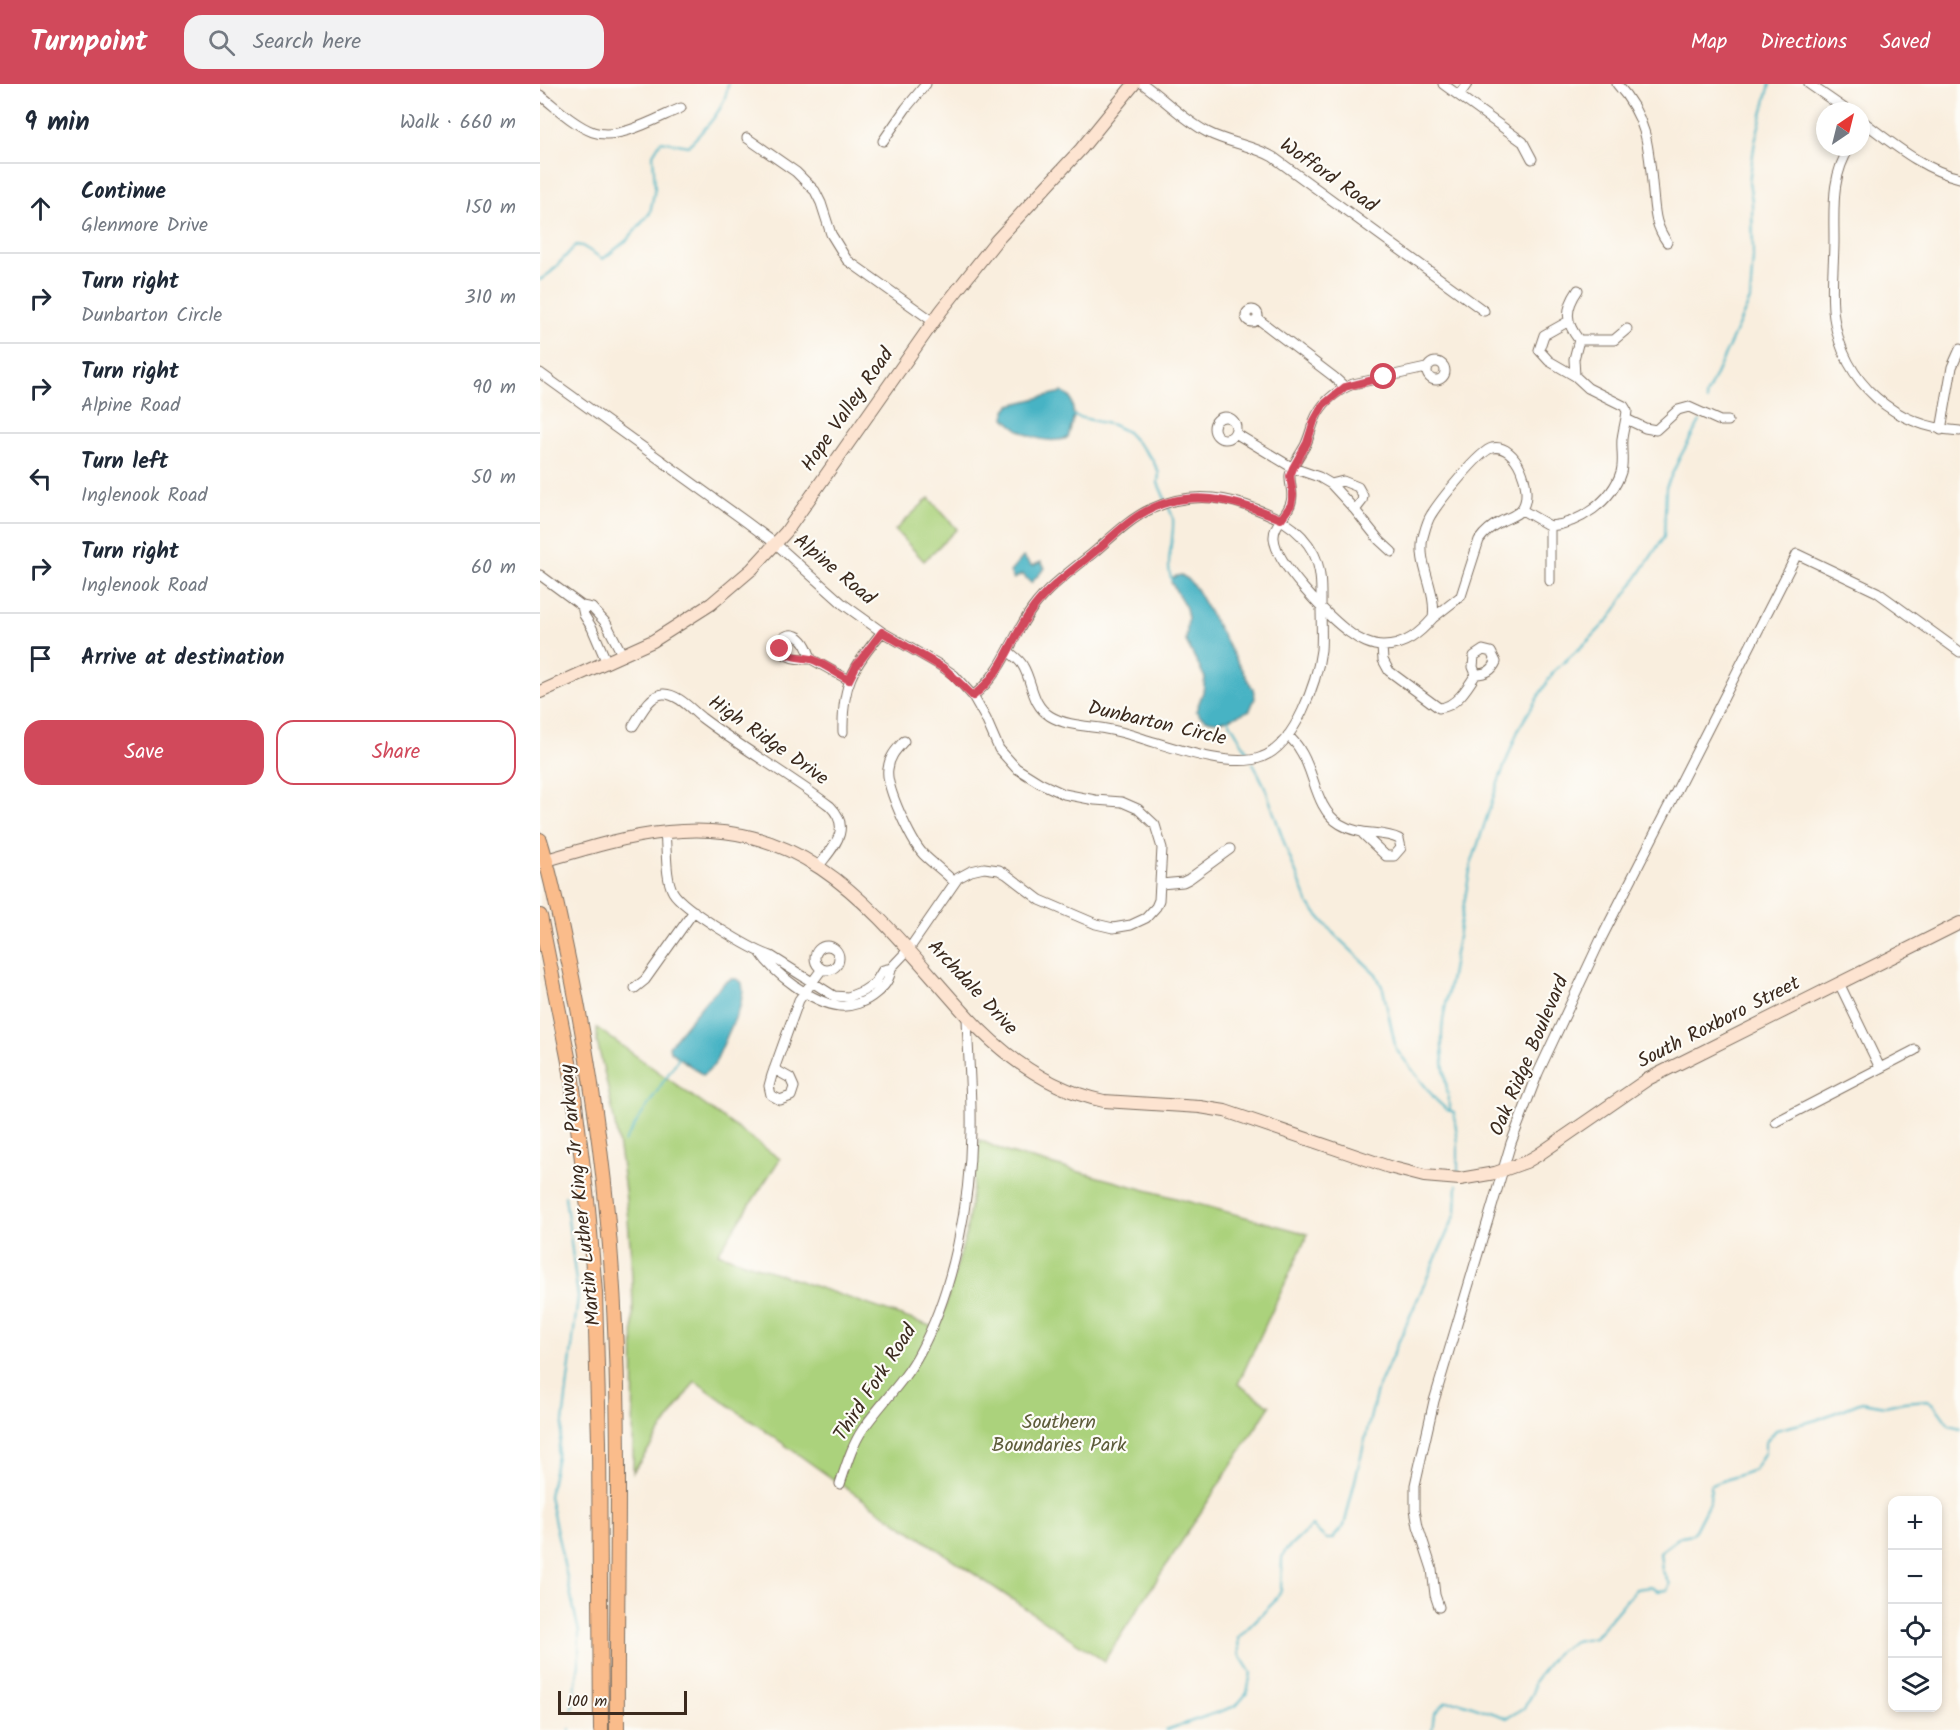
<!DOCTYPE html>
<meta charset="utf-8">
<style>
body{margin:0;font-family:Kalam,sans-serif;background:#f2f2f3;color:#1f2937}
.controls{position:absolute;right:18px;bottom:18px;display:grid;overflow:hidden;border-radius:12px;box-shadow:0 3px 9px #0003}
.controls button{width:54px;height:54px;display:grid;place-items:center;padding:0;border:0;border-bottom:2px solid #e0e1e3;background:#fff;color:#1f2937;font:30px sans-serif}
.compass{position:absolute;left:1276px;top:18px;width:54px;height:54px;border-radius:50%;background:#fff;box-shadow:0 3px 9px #0003;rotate:35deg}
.scale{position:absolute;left:18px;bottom:15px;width:129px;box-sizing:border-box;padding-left:6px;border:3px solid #3b2a1e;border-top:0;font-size:16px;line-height:21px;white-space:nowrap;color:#3b2a1e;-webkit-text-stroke:4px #fdfcf7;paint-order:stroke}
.stop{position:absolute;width:18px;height:18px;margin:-14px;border:4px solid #d1495b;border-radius:50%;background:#fff}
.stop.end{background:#d1495b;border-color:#fff;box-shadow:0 2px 6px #0008}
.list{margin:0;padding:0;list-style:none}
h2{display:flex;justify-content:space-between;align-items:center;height:78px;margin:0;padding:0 24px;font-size:26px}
h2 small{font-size:20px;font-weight:400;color:#747a83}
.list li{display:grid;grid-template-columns:39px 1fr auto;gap:18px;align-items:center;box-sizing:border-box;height:90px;padding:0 24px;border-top:2px solid #e0e1e3}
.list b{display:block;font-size:22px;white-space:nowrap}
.list p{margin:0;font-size:20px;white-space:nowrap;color:#747a83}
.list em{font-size:20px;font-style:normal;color:#747a83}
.actions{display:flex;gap:12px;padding:18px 24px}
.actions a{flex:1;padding:14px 0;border:2px solid #d1495b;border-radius:18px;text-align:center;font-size:21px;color:#d1495b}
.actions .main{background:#d1495b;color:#fff}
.icon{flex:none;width:33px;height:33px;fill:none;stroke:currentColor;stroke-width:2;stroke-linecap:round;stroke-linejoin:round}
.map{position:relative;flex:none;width:1420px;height:1646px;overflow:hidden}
header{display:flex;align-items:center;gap:36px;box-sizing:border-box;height:84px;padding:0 30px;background:#d1495b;color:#fff}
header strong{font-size:28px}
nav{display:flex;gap:33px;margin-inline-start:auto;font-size:21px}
.search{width:420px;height:54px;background:#f2f2f3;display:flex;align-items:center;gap:15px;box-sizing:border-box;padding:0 21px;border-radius:18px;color:#747a83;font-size:22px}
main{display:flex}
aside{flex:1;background:#fff}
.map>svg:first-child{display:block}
.green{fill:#abd27c;stroke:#737e4d;stroke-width:1.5}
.water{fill:#47b3c4;stroke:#416e71;stroke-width:1.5}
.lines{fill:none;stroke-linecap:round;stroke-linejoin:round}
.stream{stroke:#47b3c4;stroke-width:2}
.street-casing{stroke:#7e6f61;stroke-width:11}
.secondary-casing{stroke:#7e6f61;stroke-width:14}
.primary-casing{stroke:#7e6f61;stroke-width:16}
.street{stroke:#fff;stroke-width:9}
.secondary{stroke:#fde4d1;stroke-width:12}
.primary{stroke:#fabc8b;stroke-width:14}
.route{stroke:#d1495b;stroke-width:8}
.labels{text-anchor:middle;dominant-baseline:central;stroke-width:4.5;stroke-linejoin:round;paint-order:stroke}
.street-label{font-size:20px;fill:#3b2a1e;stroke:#fdfcf7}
.park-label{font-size:20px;fill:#5d5c3a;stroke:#fdfcf7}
</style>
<header>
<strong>Turnpoint</strong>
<div class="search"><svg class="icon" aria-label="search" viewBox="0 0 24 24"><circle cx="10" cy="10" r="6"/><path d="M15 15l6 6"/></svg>Search here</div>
<nav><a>Map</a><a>Directions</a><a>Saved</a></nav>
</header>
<main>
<aside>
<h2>9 min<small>Walk · 660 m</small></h2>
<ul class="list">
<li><svg class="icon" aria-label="ahead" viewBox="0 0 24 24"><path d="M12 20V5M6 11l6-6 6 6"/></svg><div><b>Continue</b><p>Glenmore Drive</p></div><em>150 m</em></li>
<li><svg class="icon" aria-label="right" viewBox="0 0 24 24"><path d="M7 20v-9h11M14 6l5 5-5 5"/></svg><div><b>Turn right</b><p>Dunbarton Circle</p></div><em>310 m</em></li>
<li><svg class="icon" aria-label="right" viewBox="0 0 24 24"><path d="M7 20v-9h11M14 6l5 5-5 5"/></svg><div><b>Turn right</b><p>Alpine Road</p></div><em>90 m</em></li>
<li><svg class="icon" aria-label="left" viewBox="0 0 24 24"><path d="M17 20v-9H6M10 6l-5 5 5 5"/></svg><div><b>Turn left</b><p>Inglenook Road</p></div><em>50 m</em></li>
<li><svg class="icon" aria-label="right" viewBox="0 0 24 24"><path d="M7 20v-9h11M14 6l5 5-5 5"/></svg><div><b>Turn right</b><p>Inglenook Road</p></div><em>60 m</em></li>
<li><svg class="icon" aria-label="arrive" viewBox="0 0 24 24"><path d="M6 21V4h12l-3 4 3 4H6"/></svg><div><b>Arrive at destination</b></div></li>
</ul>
<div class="actions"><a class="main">Save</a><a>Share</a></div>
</aside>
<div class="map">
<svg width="1420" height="1646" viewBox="0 0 1420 1646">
<rect width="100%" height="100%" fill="#fdfcf7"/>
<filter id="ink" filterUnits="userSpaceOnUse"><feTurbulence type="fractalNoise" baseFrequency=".0167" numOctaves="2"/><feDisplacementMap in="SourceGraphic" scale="12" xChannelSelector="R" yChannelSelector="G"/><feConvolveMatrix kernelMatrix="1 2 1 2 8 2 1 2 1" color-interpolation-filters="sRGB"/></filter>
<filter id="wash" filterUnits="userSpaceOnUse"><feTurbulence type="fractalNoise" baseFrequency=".008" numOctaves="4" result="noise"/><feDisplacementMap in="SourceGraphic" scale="24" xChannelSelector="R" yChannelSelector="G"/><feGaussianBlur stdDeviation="1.35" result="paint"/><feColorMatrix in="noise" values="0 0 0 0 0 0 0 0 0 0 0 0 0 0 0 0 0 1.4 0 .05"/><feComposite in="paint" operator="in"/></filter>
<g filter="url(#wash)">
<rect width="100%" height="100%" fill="#f9eede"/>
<path class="green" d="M389,414L417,445L384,477L355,446Z
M57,944L240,1075L178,1169L399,1245L426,1150L440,1056L466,1068L768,1150L698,1300L730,1322L564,1577L297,1398L155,1297L93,1388C93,1324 95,1260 92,1196C89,1116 77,1036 57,958Z"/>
<path class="water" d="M522,308L531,314L534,332L528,354C505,361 482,352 465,334L466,326L470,321Z
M483,473L492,482L501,478L505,484L491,499L482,490L474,495L470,488Z
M641,491L648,495L656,505L714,607L715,614L710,626C692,634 670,646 656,627L663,608L665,594L646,557L648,533L646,524L631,498L633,493Z
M191,895H196L202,899L203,907L200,923L174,981L163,991L130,967L129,962L165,918L185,898Z"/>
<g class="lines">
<path class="stream" d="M0,196L11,188L36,161L42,162L63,175L87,156L110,129L115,104L113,70L121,57L148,62C165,45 186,25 188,0
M1167,317L1166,312L1210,216L1213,173L1212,117L1209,98L1215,57L1230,0
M534,332L573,341L587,348L612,375L619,389L618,399L625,415
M627,420C629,425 632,430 633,434C635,455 624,477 632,497
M688,635L711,674
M713,679L725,703L746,764L769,821L795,851L836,890L843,905L856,965L896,1016L907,1026L914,1028
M910,1025C906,996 899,967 903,936L931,781L959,696L979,644L1014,587L1049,556L1070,534L1124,453L1126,403L1140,373L1160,337
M914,1029L918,1059V1087
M84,1058L140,972
M25,1112L38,1213L22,1347L9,1412L39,1548V1580L32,1626
M30,1646V1645
M626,1646L696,1622L707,1609L711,1589L699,1570L698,1554L734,1518L741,1506L742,1474L745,1467L772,1442L786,1455H792L804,1442L837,1306L916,1129L917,1101
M892,1646L894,1630L906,1618H921L967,1634L984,1624L993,1609L994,1598L1016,1569L1035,1557L1055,1553L1096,1505L1111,1503L1118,1507L1127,1506L1130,1500L1122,1486L1120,1468L1141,1452L1153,1450L1170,1417L1171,1401L1214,1386L1225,1368V1359L1236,1346L1276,1336L1322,1318L1345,1322L1364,1318L1388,1316L1396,1323L1409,1341L1420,1344"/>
</g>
</g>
<g filter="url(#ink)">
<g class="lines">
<defs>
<path id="street" d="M603,0C624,15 644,36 667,48C688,59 712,61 733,73L944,227
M903,0L983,58L992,75
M1077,0C1108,34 1109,65 1113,109C1115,129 1115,141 1127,158
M1269,0L1308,27
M0,11C16,23 34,41 53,48C79,57 117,34 141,24
M919,11L927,0
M1321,36C1351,58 1383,86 1420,94
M207,54L256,88L275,107L281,119L291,150L307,176L394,238
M343,57L366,24L386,0
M1310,63C1291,92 1294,123 1294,156C1294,182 1290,209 1294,234C1304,300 1355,343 1420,347
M1038,206C1025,225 1025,238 1039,256H1074L1087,245
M706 232a6 6 0 1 1 12 0a6 6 0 1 1-12 0Z
M718,235L794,293L805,303
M1029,237L1004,251L999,266L1009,277L1035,292
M887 287a9 9 0 1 1 18 0a9 9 0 1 1-18 0Z
M886,284L813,300C796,307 781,319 774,337C771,345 769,354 765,362C760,371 752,381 750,391C749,400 754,408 751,418C748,431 733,440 734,454C735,479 790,535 810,549C819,556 832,562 843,562C865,562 880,549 893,534C897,505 877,481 883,453C885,446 887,437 891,431C899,418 939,367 952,364C977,359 993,405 983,423C978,432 968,433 960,438C952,442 944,449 939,456L921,512L893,534
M0,289L205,437L236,460L303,520L342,548L398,580L414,591L433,612L446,635L459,665L476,684L500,699L524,710L555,716L582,718L598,725L615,741L622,764L619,816L616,823L606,834L591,841L573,844L556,840L500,816L466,790L459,786L444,784L431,787L418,794L369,865L351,884L343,886L335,899L323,907L308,913L294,912L231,872C212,866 143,825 133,808C125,794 127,765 125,748
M674 344a11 11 0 1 1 22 0a11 11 0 1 1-22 0Z
M1086,335L1105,344L1116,346L1138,326L1149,323L1180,337H1188
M1401,346L1412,283L1420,265
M695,349L753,384L779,393L791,400L815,426L839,456L852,468
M791,400L803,397L818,403L823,412L822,417L815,426
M982,426L1010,442C1039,440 1072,417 1081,388C1084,377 1081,366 1082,355C1083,346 1086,337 1087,327L1084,322L1048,304L1035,292L1034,275L1039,256
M1010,442V497
M0,491L42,522L52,524L66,539L83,572
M42,522L44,531L52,544L67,579
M842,563L843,576L849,587L899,624C916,623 928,603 936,590
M943,566L951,568L956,578C952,587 946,590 936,590L933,583L934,572Z
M271,575C209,578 256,519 271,575L309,596
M433,612C464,587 470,556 492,525C508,503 532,486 553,469C571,454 589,435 611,425C641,411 673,410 705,421C734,431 759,441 774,470C782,487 781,505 781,523C781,537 782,552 781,566C777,598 755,661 722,673C692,685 634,664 604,655C592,651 579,647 566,645C549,642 526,642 510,632C491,620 493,599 483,582C480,576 474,572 469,568
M93,642C100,632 109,611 123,610C137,609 152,626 162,634C203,665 249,691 290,722C313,745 293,763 278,783
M303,648C302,600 312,585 342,548
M748,651C752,656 757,660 760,666C775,688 775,725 800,740C821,753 841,746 859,755L861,764L854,772H846L823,750
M364,657C356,666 349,673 348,685C345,702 371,757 383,770C393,780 405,788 414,798
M621,800L643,798L649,795L690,765
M275 874a12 12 0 1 1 24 0a12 12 0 1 1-24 0Z
M220,868C234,890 273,919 300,922C311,923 326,918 335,910C344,903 350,896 351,884
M1299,899L1340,984
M95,904L105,896L154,827
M234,985L250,994L254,1003L251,1012L240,1016L231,1011L229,1002L232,991L259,916L282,885
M1236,1038L1375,966
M300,1400C306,1382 312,1361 323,1345C341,1319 365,1297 380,1268C414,1205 430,1118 431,1047C432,1009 428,971 427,933
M899,1523L895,1511L892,1485L878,1442L875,1425V1401L894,1317L971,1059L998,989L1060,857L1257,470L1337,508L1420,568"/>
<path id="secondary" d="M0,608L113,557L171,520L212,485L246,448L401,227L456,157L541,65L594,0
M0,778C41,766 85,752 128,748C269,733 335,829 418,922C456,966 505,1005 564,1017L660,1023L685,1027L849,1083L884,1092L920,1095L955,1089L986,1078L998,1071L1108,995L1420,839"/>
<path id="primary" d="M0,756C14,801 22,847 32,893C55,1008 70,1125 75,1243C81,1377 76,1512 77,1646
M0,832L31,988L48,1124L55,1209L59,1358L61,1646"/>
</defs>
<use href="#street" class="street-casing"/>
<use href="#secondary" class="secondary-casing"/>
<use href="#primary" class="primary-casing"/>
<use href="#street" class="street"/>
<use href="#secondary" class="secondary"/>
<use href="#primary" class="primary"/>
</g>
</g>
<g class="lines" filter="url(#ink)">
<path class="route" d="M240,565C251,575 258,572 271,575C279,577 300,591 309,596L316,582L342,548L405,585L433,612C467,585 470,554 494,523C510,502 532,487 552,470C568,457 583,441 601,430C647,402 696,416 741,435L751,421L753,411L750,392L753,384L767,359L774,337L783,321L805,303L844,293"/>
</g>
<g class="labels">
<g class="street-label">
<text transform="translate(788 92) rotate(35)">Wofford Road</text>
<text transform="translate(308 326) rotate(-55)">Hope Valley Road</text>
<text transform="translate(294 486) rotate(40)">Alpine Road</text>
<text transform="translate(617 640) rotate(13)">Dunbarton Circle</text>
<text transform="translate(228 657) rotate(35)">High Ridge Drive</text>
<text transform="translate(432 904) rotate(47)">Archdale Drive</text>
<text transform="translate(1179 939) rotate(-27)">South Roxboro Street</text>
<text transform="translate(990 972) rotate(-67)">Oak Ridge Boulevard</text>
<text transform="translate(41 1111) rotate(-96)">Martin Luther King Jr Parkway</text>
<text transform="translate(336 1299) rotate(-57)">Third Fork Road</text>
</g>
<g class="park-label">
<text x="519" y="1339">Southern<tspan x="519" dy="23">Boundaries Park</tspan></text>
</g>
</g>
</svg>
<div class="controls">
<button>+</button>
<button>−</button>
<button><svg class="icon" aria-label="locate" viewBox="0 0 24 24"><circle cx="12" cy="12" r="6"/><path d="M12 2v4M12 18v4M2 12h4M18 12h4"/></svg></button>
<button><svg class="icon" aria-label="layers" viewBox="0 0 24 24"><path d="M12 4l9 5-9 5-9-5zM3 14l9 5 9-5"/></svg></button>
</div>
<svg class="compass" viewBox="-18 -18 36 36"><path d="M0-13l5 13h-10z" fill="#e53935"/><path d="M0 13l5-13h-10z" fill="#747a83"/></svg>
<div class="scale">100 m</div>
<div class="stop" style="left:844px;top:293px"></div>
<div class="stop end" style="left:240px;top:565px"></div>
</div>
</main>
